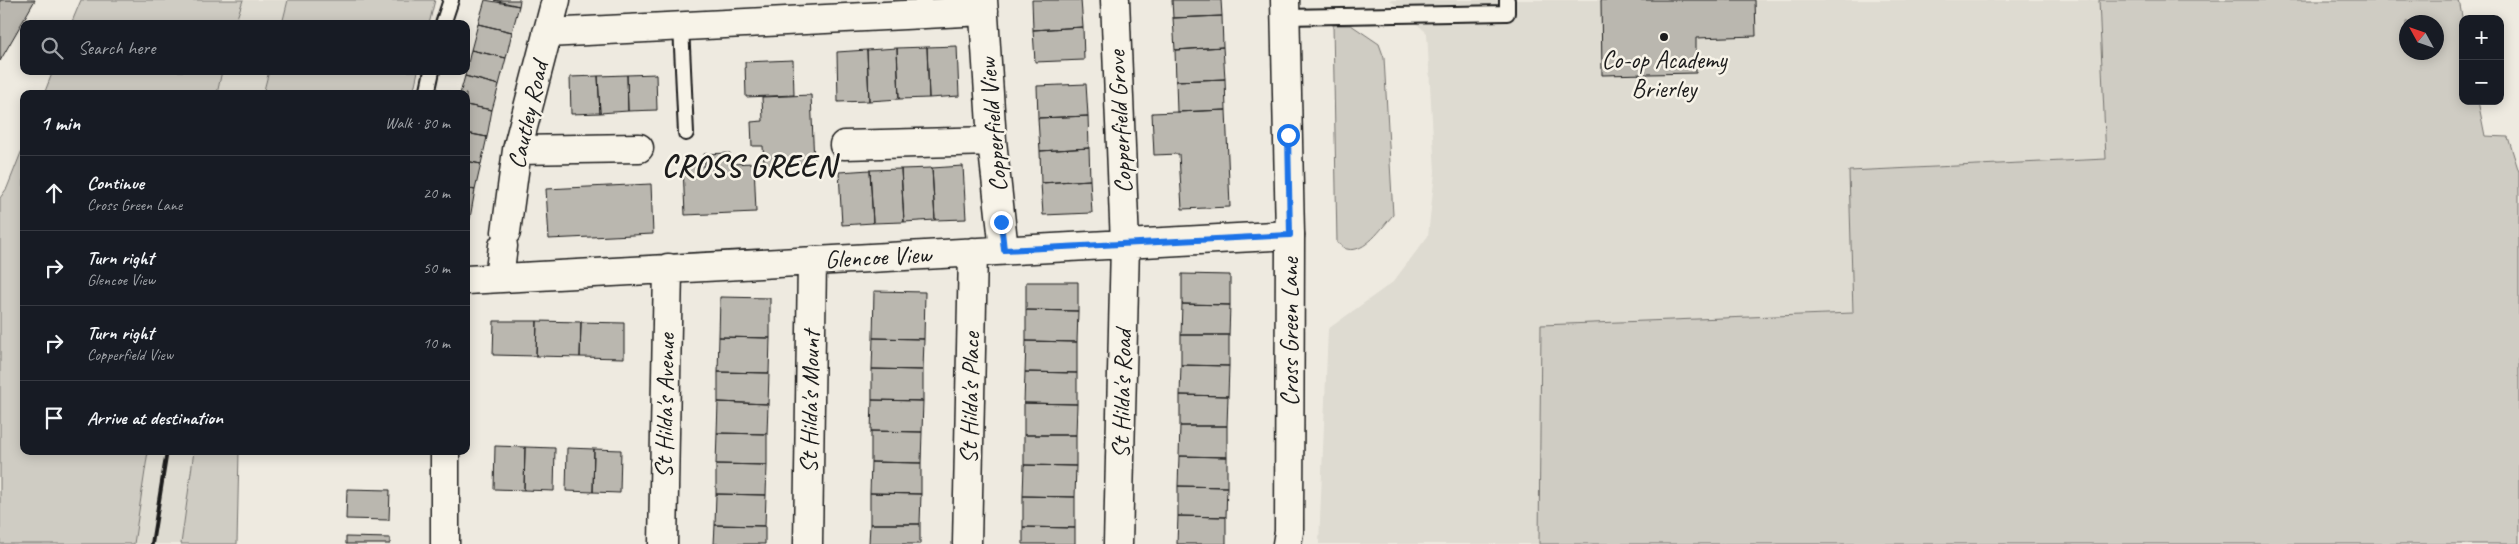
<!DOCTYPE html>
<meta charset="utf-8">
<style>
body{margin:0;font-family:Caveat,sans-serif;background:#242831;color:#f1f3f6}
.controls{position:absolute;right:15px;top:15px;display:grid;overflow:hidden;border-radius:10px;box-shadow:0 2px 12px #0003}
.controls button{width:45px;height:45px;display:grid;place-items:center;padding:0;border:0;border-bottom:1px solid #363941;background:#171b24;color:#f1f3f6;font:25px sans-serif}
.compass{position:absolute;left:2399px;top:15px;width:45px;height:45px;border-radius:50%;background:#171b24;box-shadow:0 2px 12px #0003;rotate:310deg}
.stop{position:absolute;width:15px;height:15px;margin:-11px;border:4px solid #1a73e8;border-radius:50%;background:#fff}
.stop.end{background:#1a73e8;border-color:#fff;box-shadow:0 1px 5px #0008}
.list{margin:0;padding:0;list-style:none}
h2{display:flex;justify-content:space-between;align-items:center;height:65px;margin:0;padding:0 20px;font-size:21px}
h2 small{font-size:16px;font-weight:400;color:#9ea1a6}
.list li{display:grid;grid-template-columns:32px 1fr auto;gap:15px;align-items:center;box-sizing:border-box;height:75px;padding:0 20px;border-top:1px solid #363941}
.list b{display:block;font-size:19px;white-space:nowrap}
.list p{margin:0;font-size:16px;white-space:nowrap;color:#9ea1a6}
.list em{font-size:16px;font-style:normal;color:#9ea1a6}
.icon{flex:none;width:28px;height:28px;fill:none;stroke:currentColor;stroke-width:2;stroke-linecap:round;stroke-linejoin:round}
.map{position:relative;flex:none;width:2519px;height:544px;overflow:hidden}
.search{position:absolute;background:#171b24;box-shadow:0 2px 12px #0003;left:20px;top:20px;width:450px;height:55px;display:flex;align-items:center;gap:12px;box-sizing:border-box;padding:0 18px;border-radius:10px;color:#9ea1a6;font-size:19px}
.panel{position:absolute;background:#171b24;box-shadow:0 2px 12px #0003;left:20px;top:90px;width:450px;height:365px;border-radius:10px}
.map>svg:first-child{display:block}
.built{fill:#dedbd1}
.green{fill:#cfccc3;stroke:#767470;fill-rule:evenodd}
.building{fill:#bab7af;stroke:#1c1c1c}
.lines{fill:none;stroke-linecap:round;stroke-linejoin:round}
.service-casing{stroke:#1c1c1c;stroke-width:18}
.minor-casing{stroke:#1c1c1c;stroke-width:31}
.tertiary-casing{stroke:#1c1c1c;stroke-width:31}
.service{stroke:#f7f3e8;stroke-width:14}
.minor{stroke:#f7f3e8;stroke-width:28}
.tertiary{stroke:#f7f3e8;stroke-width:28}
.rail{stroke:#1c1c1c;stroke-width:4}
.route{stroke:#1a73e8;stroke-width:6}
.poi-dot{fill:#1c1c1c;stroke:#f7f3e8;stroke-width:2}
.labels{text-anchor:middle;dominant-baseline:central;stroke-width:5;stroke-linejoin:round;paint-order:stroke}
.poi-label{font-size:25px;fill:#1c1c1c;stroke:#f7f3e8}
.street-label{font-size:25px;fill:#1c1c1c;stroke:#f7f3e8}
.district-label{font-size:30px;font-weight:bold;letter-spacing:1px;fill:#1c1c1c;stroke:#f7f3e8}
</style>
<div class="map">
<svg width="2519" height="544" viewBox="0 0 2519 544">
<rect width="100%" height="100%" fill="#eeeae0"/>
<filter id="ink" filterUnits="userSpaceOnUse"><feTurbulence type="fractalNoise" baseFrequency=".02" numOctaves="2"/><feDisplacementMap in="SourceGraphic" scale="10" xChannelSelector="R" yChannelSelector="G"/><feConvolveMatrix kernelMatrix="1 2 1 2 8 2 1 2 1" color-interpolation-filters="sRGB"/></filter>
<g filter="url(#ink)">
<path class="built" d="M243,0H288L282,24H235Z
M1390,0H2099L2106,159L1849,171L1853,313L1541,326L1539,544H1319L1328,329L1393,282L1428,236L1435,172L1427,33Z
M222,71H269L263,94H217Z
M148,451H194L181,544H134Z"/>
<path class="green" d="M81,0H243L235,24H71Z
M288,0H435L429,24H282Z
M2099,0H2459L2463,22V101H2478L2485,136L2508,137L2519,172V544H1539L1541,325L1853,313L1849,171L2106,159ZM2406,22H2436V52H2406Z
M1333,25H1351L1379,44L1384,58L1393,215C1382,227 1365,254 1347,249C1344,249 1340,244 1337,243Z
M53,71H222L217,94H44Z
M269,71H418L413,94H263Z
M24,145V451H148L134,544H0V198L7,188Z
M194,451H239L237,544H181Z"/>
<path class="building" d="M0,0H35L0,61Z
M485,0L519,6L512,32L478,24Z
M494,0H520L519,6Z
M1032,0H1081L1083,27L1033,30Z
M1172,0H1221L1222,16L1173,18Z
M1601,0H1755L1756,36L1696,38V73L1602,75Z
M1222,16L1223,47L1175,50L1173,18Z
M478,24L512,32L506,58L471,50Z
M1083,27L1084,60L1035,62L1033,30Z
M957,46L959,96L929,98L927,47Z
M927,47L929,98L899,99L897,48Z
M1223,47L1225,79L1176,81L1175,50Z
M897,48L899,99L869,101L867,50Z
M471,50L506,58L499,85L465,76Z
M867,50L869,101L838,102L837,52Z
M793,60L794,95L746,97L745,62Z
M656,74L657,110L628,111L627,75Z
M627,75L628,111L600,113L598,76Z
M465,76L499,85L492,110L466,105V94H460Z
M598,76L600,113L571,114L570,77Z
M1225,79L1226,110L1177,112L1176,81Z
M1086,84L1088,116L1038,118L1037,86Z
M811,95L814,163L764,165L763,146H752L751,122L763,121L762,97Z
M466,105L492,110L487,137L466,133Z
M1226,110L1230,207L1182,209L1179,154L1154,155L1152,113Z
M1088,116L1089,148L1040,151L1038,118Z
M466,133L487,137L481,164L466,161Z
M1089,148L1090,180L1041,183L1040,151Z
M730,153V164L754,163L756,212L685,215L683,166H705L704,154Z
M466,161L481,164L475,190L466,188Z
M963,166L966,219L935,220L932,168Z
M932,168L935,220L904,222L901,169Z
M901,169L904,222L873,223L870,170Z
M870,170L873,223L842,225L839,172Z
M1090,180L1092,213L1043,215L1041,183Z
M651,184L653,234L549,239L546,189Z
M466,188L475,190L470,218L466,217Z
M466,217L470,218L466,235Z
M1182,274L1230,275V305L1182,304Z
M1026,282H1078V311L1026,310Z
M874,291L925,292L924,339L873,338Z
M720,297L770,298V338L719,337Z
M1182,304L1230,305L1229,335H1181Z
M1026,310L1078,311L1077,342L1026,341Z
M494,321H537L536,356L493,355Z
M537,321L581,322L580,357L536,356Z
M581,322L624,323V358L580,357Z
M1181,335H1229V366L1181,365Z
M719,337L770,338L769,373L718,372Z
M873,338L924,339L923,370L872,369Z
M1026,341L1077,342V373L1025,372Z
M1181,365L1229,366L1228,396L1180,395Z
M872,369L923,370V401L872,400Z
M718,372L769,373L768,404L718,402Z
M1025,372L1077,373V404L1024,403Z
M1180,395L1228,396L1227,426H1180Z
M872,400L923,401L922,432L871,431Z
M718,402L768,404L767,434L717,433Z
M1024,403L1077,404L1076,435H1024Z
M1180,426H1227V457L1179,456Z
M871,431L922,432L921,463L871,462Z
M717,433L767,434V465L716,464Z
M1024,435H1076V466L1024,465Z
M495,446L525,447L524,490L494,489Z
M525,447L555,448L554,491L524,490Z
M567,448L594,449L593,492L566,491Z
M594,449L621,450L620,493L593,492Z
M1179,456L1227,457V487L1178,486Z
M871,462L921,463V494L870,493Z
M716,464L767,465L766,495L716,494Z
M1024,465L1076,466L1075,497L1023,496Z
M1178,486L1227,487L1226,517L1178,516Z
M347,489L390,490L389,520L346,519Z
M870,493L921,494L920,524H870Z
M716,494L766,495L765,526L715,525Z
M1023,496L1075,497V528L1023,527Z
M1178,516L1226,517V544H1177Z
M870,524H920V544H869Z
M715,525L765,526V544H714Z
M1023,527L1075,528V544H1023Z
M346,537L390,538V544H346Z"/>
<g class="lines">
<defs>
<path id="service" d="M1285,17L1507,13V0
M443,24L451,0
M681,26L686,133
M427,94L432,71"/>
<path id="minor" d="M983,0L992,141L1004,250
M1115,0L1125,244L1118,544
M547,33L984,11
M844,145L992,141
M517,150L639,148
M506,232L517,150L556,0
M499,278L503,246
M466,280L1290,235
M445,451V544
M663,544L668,268
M808,544L812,261
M967,544L973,252"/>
<path id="tertiary" d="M1285,0L1290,235L1289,532L1287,544"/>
</defs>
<use href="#service" class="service-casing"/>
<use href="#minor" class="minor-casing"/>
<use href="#tertiary" class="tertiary-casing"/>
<use href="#service" class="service"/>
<use href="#minor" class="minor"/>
<use href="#tertiary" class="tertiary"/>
<path class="rail" d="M152,544L167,451"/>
</g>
</g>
<g class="lines" filter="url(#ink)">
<path class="route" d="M1001,222L1004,250L1290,235L1288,135"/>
</g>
<circle class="poi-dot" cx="1664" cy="37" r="5"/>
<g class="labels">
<g class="poi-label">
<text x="1664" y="60">Co-op Academy<tspan x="1664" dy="29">Brierley</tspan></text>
</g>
<g class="street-label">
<text transform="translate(528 115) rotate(-77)">Cautley Road</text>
<text transform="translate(1120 122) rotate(-93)">Copperfield Grove</text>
<text transform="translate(993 125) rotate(-95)">Copperfield View</text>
<text transform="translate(878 257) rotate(-3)">Glencoe View</text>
<text transform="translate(1290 332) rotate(-90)">Cross Green Lane</text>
<text transform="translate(1122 394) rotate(-89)">St Hilda's Road</text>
<text transform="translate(970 398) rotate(-89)">St Hilda's Place</text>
<text transform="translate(810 402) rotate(-89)">St Hilda's Mount</text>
<text transform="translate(665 406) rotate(-89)">St Hilda's Avenue</text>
</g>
<g class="district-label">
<text x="749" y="166">CROSS GREEN</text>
</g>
</g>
</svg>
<div class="controls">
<button>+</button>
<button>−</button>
</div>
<svg class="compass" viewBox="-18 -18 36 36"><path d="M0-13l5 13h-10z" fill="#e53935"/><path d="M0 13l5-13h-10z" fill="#9ea1a6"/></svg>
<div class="stop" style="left:1288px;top:135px"></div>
<div class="stop end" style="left:1001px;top:222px"></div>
<div class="search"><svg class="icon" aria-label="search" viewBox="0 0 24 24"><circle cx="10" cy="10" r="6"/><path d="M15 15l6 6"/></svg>Search here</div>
<section class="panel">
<h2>1 min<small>Walk · 80 m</small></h2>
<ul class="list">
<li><svg class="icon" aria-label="ahead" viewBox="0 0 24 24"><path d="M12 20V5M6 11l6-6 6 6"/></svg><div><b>Continue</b><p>Cross Green Lane</p></div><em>20 m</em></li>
<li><svg class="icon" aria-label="right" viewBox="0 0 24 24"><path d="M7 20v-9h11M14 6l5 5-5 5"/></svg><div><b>Turn right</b><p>Glencoe View</p></div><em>50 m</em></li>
<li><svg class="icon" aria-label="right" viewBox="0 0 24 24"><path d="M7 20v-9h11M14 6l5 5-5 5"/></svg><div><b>Turn right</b><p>Copperfield View</p></div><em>10 m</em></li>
<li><svg class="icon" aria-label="arrive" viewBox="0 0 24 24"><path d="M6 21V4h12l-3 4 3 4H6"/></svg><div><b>Arrive at destination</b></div></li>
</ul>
</section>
</div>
